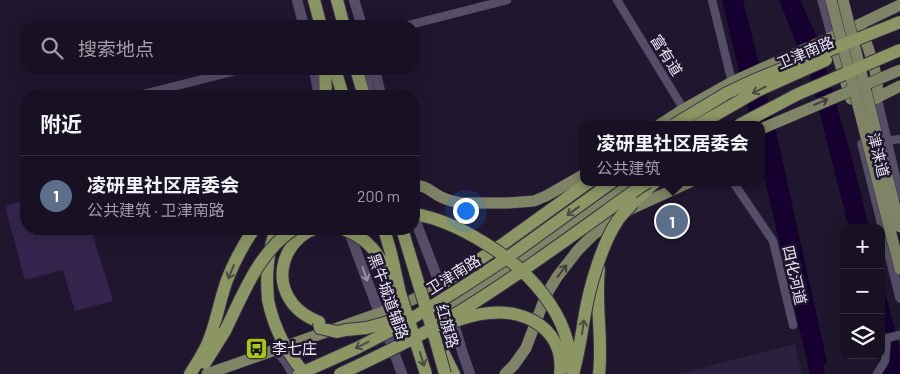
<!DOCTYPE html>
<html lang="zh">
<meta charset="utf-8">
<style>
body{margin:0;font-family:Barlow,"Noto Sans SC",sans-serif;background:#211a2b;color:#f1f3f6}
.controls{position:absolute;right:15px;bottom:15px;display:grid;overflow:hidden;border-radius:10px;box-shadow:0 5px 20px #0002}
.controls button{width:45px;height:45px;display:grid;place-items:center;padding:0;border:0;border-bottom:1px solid #363141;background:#181123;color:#f1f3f6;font:25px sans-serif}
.you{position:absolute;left:465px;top:210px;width:18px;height:18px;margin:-12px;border:4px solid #fff;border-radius:50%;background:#1a73e8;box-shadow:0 0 0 8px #1a73e833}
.badge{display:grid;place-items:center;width:32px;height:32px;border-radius:50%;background:#7c3aed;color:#fff;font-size:16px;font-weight:700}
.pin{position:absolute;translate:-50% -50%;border:2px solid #fff;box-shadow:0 1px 5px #0006}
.popup{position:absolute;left:580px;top:121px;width:185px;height:65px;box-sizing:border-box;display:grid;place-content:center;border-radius:10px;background:#181123;filter:drop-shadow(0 1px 4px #0005);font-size:16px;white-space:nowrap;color:#9f9da6}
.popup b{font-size:19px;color:#f1f3f6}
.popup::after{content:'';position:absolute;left:50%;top:100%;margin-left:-10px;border:10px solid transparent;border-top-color:#181123}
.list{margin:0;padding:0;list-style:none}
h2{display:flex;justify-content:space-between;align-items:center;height:65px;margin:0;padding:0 20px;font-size:21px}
h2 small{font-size:16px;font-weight:400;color:#9f9da6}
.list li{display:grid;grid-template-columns:32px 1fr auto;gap:15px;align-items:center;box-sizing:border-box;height:80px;padding:0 20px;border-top:1px solid #363141}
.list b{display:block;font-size:19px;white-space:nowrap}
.list p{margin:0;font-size:16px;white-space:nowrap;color:#9f9da6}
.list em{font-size:16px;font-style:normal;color:#9f9da6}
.icon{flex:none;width:28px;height:28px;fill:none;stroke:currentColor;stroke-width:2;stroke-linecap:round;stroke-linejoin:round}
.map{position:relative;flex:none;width:900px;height:374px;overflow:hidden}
.search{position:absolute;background:#181123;box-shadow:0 5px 20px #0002;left:20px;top:20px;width:400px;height:55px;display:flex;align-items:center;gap:12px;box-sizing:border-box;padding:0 18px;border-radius:20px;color:#9f9da6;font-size:19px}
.panel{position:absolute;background:#181123;box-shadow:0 5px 20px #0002;left:20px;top:90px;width:400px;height:145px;border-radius:20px}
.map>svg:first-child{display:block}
.built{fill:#2b203e}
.green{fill:#34254e}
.water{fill:#150030}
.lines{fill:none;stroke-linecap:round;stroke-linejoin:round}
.minor-casing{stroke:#373143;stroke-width:9}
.tertiary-casing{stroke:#373143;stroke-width:10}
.secondary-casing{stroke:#373143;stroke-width:11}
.primary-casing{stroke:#373143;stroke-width:12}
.trunk-casing{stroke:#373143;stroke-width:14}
.minor{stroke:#564d68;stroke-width:8}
.tertiary{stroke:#564d68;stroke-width:9}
.secondary{stroke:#564d68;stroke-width:10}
.primary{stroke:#7e8465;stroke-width:11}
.trunk{stroke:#8b9664;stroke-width:12}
.primary-bridge-casing{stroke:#373143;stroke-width:12;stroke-linecap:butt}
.trunk-bridge-casing{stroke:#373143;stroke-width:14;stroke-linecap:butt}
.primary-bridge{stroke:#7e8465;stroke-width:11}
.trunk-bridge{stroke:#8b9664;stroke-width:12}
.oneway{stroke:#4b4a44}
.oneway2{stroke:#413d42}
.oneway3{stroke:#9992a8}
.labels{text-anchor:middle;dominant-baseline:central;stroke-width:5;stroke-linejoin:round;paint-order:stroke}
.street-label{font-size:15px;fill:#ebe7f7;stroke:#20172f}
.poi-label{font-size:15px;fill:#ebe7f7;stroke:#20172f;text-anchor:start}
</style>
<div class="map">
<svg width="900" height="374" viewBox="0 0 900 374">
<rect width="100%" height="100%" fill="#20172f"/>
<path class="built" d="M795,344L802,374H678Z"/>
<path class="green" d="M26,200V229H91L113,301L75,311L63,270L25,280L5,206Z"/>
<path class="water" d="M722,0H743L776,131L827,362L823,366L825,374H810L761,163V125H752Z
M779,0H800L818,39L854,166L869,228H849L804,52L797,45Z
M881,276L900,351V374H882L879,355H881Z"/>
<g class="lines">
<defs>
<path id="minor" d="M617,0L686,113
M712,0L732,82
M405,26L507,0
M136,96L243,69
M886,141L900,139
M733,182L773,241L793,325
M877,374L885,361L887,338L900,335"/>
<path id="tertiary" d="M822,0L832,37
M877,98L900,196
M862,144L900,298"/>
<path id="secondary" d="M297,0L304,26
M354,0L362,26
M314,69L319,96
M365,69L370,96
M375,69L381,96
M414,217L449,308L463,354L470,374
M348,229L402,374
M273,350C284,355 288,364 293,374"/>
<path id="primary" d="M861,30C869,48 880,79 877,98
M833,41L851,99
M861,104L872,100L900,86
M659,125L682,110
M675,125L684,109L732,82L852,28L900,5
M414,186C425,184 431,192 441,197C447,200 455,202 462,203H507L534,201L546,196L583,175
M449,308L503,274L634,182
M207,374L380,313L412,300L440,285
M505,374L514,365L526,348L543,303L549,290L557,277L578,250L592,236L622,213L690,182"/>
<path id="trunk" d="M314,0L321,26
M337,0L344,26
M325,69L326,96
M335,69L343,96
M356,69L364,96
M633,203L655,182
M414,214C439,218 462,229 483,242
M314,229C284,241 272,278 293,304C300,313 309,318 319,322
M440,285L503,244L589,182
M268,300C266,274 267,254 276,229
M442,350L454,374
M205,363L225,331
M190,374C196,365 201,357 206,347C216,326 219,302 227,280C234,262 243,245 254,229
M599,374C603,339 595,304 599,269"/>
</defs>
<use href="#minor" class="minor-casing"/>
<use href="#tertiary" class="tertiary-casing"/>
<use href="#secondary" class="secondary-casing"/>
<use href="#primary" class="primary-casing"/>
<use href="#trunk" class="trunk-casing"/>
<use href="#minor" class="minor"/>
<use href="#tertiary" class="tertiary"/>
<use href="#secondary" class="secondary"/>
<use href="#primary" class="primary"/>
<use href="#trunk" class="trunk"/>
<defs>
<path id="primary-bridge" d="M831,0L900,269
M843,0L900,227
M761,129L900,70"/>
<path id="trunk-bridge" d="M674,125L727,93L757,79L900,22
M698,125L757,91L826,60
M739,125L798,94L900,50
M343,229C371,239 379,256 393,281
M384,229L391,253L400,293L426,374
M402,229L434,335L445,374
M483,242C527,268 571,314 571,369
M268,300C274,329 286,352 305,374
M319,322L320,328L337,332L346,330L366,328L385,323L404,315
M450,323C463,318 476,314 489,313C528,309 565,331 560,374
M225,331C243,295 258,252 294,229
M299,374L357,348L398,327L461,288L504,260L612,182
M340,374C370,360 400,346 429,330C502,288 571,236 640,187L648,182
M573,374C580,351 582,327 587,303C592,279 604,240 618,220C622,214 628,209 633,203"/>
</defs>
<use href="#primary-bridge" class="primary-bridge-casing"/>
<use href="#trunk-bridge" class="trunk-bridge-casing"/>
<use href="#primary-bridge" class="primary-bridge"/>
<use href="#trunk-bridge" class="trunk-bridge"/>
</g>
<defs><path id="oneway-shaft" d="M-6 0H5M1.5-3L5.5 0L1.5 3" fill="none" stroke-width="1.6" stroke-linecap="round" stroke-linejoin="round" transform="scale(1.25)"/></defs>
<g class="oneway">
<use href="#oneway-shaft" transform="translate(759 90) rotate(153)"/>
<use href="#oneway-shaft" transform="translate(573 211) rotate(144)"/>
<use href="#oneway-shaft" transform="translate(231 272) rotate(112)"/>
<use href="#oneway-shaft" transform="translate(583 327) rotate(-82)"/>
<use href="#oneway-shaft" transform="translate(362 345) rotate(153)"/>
<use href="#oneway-shaft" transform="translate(422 359) rotate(73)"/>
</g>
<g class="oneway2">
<use href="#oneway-shaft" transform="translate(821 102) rotate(-23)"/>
<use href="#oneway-shaft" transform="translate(562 271) rotate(-53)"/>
</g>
<use class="oneway3" href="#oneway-shaft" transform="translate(365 274) rotate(71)"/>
<defs>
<symbol id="bus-square" viewBox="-11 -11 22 22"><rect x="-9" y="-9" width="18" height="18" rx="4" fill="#aac717" stroke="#20172f"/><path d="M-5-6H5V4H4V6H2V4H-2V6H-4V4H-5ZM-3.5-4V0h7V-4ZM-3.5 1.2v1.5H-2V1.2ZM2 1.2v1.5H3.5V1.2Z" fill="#111"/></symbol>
</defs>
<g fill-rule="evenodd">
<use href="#bus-square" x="244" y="336" width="25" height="25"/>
</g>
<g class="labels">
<g class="street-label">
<text transform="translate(805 52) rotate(-23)">卫津南路</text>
<text transform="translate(667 55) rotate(58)">富有道</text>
<text transform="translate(879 155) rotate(76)">津涞道</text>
<text transform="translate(453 274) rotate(-32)">卫津南路</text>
<text transform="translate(795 275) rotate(77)">四化河道</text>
<text transform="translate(389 296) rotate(70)">黑牛城道辅路</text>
<text transform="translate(448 326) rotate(74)">红旗路</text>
</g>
<g class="poi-label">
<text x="272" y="348">李七庄</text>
</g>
</g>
</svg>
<div class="controls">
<button>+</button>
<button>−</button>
<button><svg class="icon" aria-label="layers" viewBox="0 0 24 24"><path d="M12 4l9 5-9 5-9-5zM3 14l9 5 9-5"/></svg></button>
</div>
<div class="you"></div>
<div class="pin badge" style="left:672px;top:221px;background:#5c6f8a">1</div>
<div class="popup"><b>凌研里社区居委会</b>公共建筑</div>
<div class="search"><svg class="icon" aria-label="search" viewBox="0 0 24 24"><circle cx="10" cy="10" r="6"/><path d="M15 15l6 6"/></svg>搜索地点</div>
<section class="panel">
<h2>附近<small></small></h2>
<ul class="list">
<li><span class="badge" style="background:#5c6f8a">1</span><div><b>凌研里社区居委会</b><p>公共建筑 · 卫津南路</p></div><em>200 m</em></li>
</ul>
</section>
</div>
